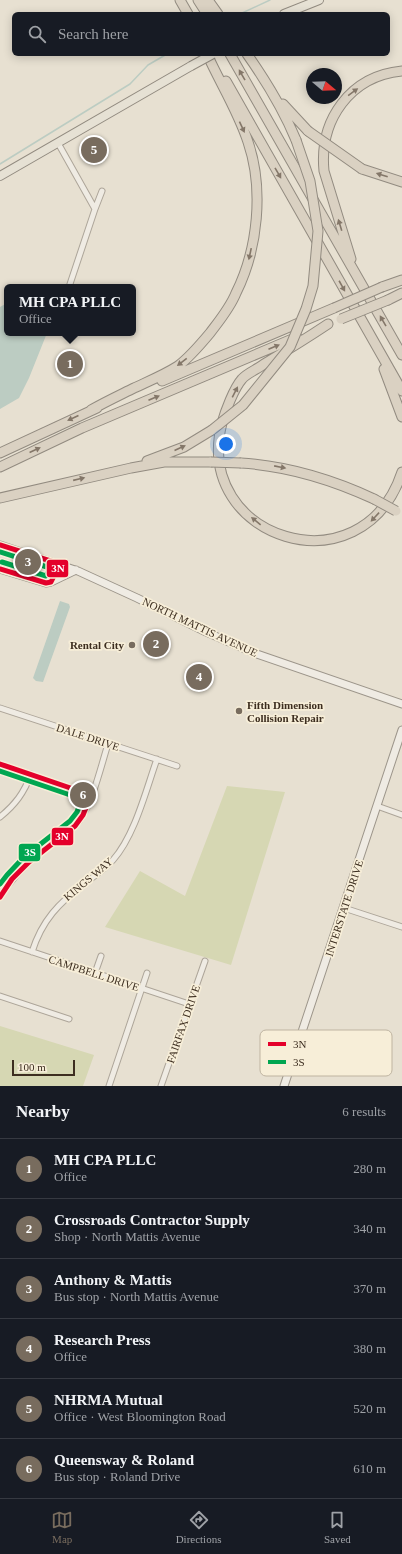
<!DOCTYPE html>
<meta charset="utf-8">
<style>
body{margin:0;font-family:Georgia,serif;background:#20242c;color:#f1f3f6}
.compass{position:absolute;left:306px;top:68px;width:36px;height:36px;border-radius:50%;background:#171b24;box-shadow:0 2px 10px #0003;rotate:109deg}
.scale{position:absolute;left:12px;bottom:10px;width:63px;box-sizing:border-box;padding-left:4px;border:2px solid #3d2e20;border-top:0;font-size:11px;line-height:14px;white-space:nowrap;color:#3d2e20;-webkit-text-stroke:3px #f7eed8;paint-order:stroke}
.you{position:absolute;left:226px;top:444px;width:14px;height:14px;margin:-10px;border:3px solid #fff;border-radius:50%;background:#1a73e8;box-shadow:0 0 0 6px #1a73e833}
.badge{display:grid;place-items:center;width:26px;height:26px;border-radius:50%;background:#786c5e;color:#fff;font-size:13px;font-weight:700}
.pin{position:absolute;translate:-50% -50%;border:2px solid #fff;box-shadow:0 1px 4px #0006}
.popup{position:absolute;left:4px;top:284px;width:132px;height:52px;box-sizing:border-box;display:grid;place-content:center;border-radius:6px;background:#171b24;filter:drop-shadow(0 1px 3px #0005);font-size:13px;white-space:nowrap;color:#9ea1a6}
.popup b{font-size:15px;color:#f1f3f6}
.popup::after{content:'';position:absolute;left:50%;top:100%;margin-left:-8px;border:8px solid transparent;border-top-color:#171b24}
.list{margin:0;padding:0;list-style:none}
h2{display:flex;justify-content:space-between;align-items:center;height:52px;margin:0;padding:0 16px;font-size:17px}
h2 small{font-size:13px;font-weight:400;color:#9ea1a6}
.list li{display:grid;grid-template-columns:26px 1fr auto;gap:12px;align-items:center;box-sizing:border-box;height:60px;padding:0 16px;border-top:1px solid #363941}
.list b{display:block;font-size:15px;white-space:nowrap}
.list p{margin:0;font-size:13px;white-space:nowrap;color:#9ea1a6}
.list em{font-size:13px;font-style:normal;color:#9ea1a6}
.icon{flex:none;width:22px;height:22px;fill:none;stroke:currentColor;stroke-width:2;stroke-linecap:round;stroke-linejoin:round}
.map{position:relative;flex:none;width:402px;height:1086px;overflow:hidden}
.search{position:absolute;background:#171b24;box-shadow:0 2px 10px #0003;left:12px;right:12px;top:12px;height:44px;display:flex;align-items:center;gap:10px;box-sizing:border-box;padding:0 14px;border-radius:6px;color:#9ea1a6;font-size:15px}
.sheet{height:412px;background:#171b24}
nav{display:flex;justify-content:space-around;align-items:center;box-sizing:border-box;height:56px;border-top:1px solid #363941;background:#171b24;font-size:11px;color:#9ea1a6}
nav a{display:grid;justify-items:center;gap:2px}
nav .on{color:#786c5e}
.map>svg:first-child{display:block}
.green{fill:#d6d7b3}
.water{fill:#bcccc2}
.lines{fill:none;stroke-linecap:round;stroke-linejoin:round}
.stream{stroke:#bcccc2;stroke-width:1.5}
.street-casing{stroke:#ada599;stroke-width:7}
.secondary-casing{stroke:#9c958a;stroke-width:9}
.primary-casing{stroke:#928b80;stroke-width:10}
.highway-casing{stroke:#928b80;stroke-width:11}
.street{stroke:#efebe3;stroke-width:5}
.secondary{stroke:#efebe3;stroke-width:7}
.primary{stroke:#e6e1d4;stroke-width:8}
.highway{stroke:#dad1c2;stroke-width:9}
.primary-bridge-casing{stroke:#928b80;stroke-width:10;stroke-linecap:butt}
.highway-bridge-casing{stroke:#928b80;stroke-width:11;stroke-linecap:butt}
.primary-bridge{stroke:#e6e1d4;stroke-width:8}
.highway-bridge{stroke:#dad1c2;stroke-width:9}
.bus-1-casing{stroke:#f7eed8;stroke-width:8}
.bus-2-casing{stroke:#f7eed8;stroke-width:8}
.bus-1{stroke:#e4002b;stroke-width:5}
.bus-2{stroke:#00a651;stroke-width:5}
.oneway{fill:#847769}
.poi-dot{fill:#786c5e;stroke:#f7eed8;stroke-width:1.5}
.labels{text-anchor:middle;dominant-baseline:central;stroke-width:3.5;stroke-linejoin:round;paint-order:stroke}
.street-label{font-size:11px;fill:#3d2e20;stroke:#f7eed8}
.poi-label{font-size:11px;font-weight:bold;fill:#3d2e20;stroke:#f7eed8;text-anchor:end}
.key{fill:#f7eed8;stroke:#bfb4a1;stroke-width:1}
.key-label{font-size:11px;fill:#3d2e20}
.line-badge{stroke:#f7eed8;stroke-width:1.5}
.badge-label{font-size:11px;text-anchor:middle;font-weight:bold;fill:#fff}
</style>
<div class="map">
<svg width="402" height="1086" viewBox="0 0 402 1086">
<rect width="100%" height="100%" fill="#e7e0d1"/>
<path class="green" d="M227,786L285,792L231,965L105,927L140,871L185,896Z
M0,1026L94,1055L83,1086H0Z"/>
<path class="water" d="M7,303V333H47L29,378L19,398L0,409V307Z
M60,601L69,604L70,607L43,682L36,681L33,678Z"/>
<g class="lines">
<path class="stream" d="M240,14L270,0
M0,164L130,84L148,65L167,54"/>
<defs>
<path id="street" d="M58,143L95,209L69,287
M95,209L102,191
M0,708L177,766
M0,764L91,795
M377,806L402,815
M0,817C15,805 24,793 31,774
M0,897C11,879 25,865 41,852C54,842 69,834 79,821C93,802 101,766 108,744
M344,908L402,927
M0,941L189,1004
M32,952C42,920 59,903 85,883C95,876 105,869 113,860C135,835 146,790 157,759
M95,973L101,956
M0,996L69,1019
M109,1086L147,973
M161,1086L205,961"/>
<path id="secondary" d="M0,545L78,571L137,598L206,632L254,653L402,704
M0,569L46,583L51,582L60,564
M51,582L76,570
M284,1086L402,730"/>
<path id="primary" d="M284,14L319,0
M0,176L191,66"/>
<path id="highway" d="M180,0L188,14
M198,0L207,14
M208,0L218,14
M230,54L402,355
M247,54C266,81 283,109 296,140
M226,81L402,391
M283,104L308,131
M362,169L402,182
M351,259L324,171C319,120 350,76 402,71
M382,287L402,280
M388,300L402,293
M328,324C307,338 286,351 264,364C258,369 247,373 242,379C234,388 225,412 222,423C192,539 362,593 402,472
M384,369L402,417
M162,381L334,308
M91,410C105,402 120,395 134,388C149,381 164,375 178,366C190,357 200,345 210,333C219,321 230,308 236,293C258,249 264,189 248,142C238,111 220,83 207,54
M0,453L97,408
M147,461L184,447L212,430
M241,463C288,466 331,479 374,499
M0,467L82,428L297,337
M0,498L131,468L164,462H211"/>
</defs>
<use href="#street" class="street-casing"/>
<use href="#secondary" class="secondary-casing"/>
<use href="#primary" class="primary-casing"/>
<use href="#highway" class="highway-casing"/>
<use href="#street" class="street"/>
<use href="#secondary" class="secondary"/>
<use href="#primary" class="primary"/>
<use href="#highway" class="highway"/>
<defs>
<path id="primary-bridge" d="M191,66L213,54"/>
<path id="highway-bridge" d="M308,131L362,169
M334,308L382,287
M341,319L388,300
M212,430L243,405L290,347L306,309L313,286L318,231L310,181L296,140
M211,462L241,463
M374,499L396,511"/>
</defs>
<use href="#primary-bridge" class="primary-bridge-casing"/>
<use href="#highway-bridge" class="highway-bridge-casing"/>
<use href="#primary-bridge" class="primary-bridge"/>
<use href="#highway-bridge" class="highway-bridge"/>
<defs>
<path id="bus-1" d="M0,545L60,564L51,582L46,583L0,569
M0,764L91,795L83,815L75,826L29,862L12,879L0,897"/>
<path id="bus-2" d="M0,552L50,568L46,576L2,562
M0,771L82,799L77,812L70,821L24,857L7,875L0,884"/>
</defs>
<use href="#bus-1" class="bus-1-casing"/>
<use href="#bus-2" class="bus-2-casing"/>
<use href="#bus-1" class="bus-1"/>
<use href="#bus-2" class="bus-2"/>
</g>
<defs><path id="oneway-solid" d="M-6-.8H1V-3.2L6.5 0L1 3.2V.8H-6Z"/></defs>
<g class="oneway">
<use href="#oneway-solid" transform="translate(242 75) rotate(-120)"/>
<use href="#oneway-solid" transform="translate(353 92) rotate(-36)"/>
<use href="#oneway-solid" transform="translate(242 127) rotate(65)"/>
<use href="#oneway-solid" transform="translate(278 173) rotate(60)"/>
<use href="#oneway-solid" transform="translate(382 175) rotate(-162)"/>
<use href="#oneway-solid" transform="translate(340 225) rotate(-107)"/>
<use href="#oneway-solid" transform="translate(250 254) rotate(102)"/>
<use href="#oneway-solid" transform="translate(342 286) rotate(61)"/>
<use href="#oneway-solid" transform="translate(383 321) rotate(-120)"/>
<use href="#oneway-solid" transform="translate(274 347) rotate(-23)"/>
<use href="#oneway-solid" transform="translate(182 362) rotate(142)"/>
<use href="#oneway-solid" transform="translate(235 392) rotate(-63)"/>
<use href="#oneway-solid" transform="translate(154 398) rotate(-23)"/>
<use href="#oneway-solid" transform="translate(73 418) rotate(156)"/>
<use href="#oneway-solid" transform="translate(180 448) rotate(-24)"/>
<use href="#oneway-solid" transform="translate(35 450) rotate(-25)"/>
<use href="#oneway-solid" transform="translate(280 467) rotate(11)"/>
<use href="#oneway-solid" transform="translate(79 479) rotate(-13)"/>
<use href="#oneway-solid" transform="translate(375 517) rotate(133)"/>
<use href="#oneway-solid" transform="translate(256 521) rotate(-141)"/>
</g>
<g class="poi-dot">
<circle cx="132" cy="645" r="4"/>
<circle cx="239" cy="711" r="4"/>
</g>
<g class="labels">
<g class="street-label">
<text transform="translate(200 627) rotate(25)">NORTH MATTIS AVENUE</text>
<text transform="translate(88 737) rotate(18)">DALE DRIVE</text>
<text transform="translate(88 879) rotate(-40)">KINGS WAY</text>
<text transform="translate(344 908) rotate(-72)">INTERSTATE DRIVE</text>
<text transform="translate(94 973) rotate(18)">CAMPBELL DRIVE</text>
<text transform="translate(183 1024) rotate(-71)">FAIRFAX DRIVE</text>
</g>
<g class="poi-label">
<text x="124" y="645">Rental City</text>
<text x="247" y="705" text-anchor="start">Fifth Dimension<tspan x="247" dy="13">Collision Repair</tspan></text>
</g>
</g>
<rect x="260" y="1030" width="132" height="46" rx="6" class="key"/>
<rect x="268" y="1042" width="18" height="4" fill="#e4002b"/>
<rect x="268" y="1060" width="18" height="4" fill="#00a651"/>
<g class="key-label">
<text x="293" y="1048">3N</text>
<text x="293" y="1066">3S</text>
</g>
<g class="line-badge">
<rect x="46" y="559" width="23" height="19" rx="4" fill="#e4002b"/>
<rect x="51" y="827" width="23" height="19" rx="4" fill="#e4002b"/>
<rect x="18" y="843" width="23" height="19" rx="4" fill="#00a651"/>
</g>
<g class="badge-label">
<text x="58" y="572">3N</text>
<text x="62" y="840">3N</text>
<text x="30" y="856">3S</text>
</g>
</svg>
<svg class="compass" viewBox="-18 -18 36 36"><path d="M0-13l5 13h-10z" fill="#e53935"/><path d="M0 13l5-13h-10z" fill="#9ea1a6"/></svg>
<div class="scale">100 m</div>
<div class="you"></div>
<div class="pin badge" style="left:70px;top:364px">1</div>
<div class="popup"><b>MH CPA PLLC</b>Office</div>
<div class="pin badge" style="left:156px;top:644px">2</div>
<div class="pin badge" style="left:28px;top:562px">3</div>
<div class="pin badge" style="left:199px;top:677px">4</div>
<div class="pin badge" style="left:94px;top:150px">5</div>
<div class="pin badge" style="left:83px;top:795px">6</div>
<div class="search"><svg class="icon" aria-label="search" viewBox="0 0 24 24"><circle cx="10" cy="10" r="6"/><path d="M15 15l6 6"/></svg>Search here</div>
</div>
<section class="sheet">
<h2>Nearby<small>6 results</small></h2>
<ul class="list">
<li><span class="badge">1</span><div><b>MH CPA PLLC</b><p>Office</p></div><em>280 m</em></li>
<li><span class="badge">2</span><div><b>Crossroads Contractor Supply</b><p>Shop · North Mattis Avenue</p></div><em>340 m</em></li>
<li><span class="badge">3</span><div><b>Anthony &amp; Mattis</b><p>Bus stop · North Mattis Avenue</p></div><em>370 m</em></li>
<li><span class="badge">4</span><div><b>Research Press</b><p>Office</p></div><em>380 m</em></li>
<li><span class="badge">5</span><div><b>NHRMA Mutual</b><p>Office · West Bloomington Road</p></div><em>520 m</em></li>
<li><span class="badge">6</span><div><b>Queensway &amp; Roland</b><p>Bus stop · Roland Drive</p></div><em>610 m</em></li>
</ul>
</section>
<nav>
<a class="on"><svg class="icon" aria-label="map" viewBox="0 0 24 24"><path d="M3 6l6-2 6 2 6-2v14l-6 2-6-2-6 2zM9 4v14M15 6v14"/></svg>Map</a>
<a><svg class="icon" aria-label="directions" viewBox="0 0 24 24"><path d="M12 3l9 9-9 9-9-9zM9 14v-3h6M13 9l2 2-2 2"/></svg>Directions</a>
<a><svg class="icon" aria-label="saved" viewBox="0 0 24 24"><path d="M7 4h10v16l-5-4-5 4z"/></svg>Saved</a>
</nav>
